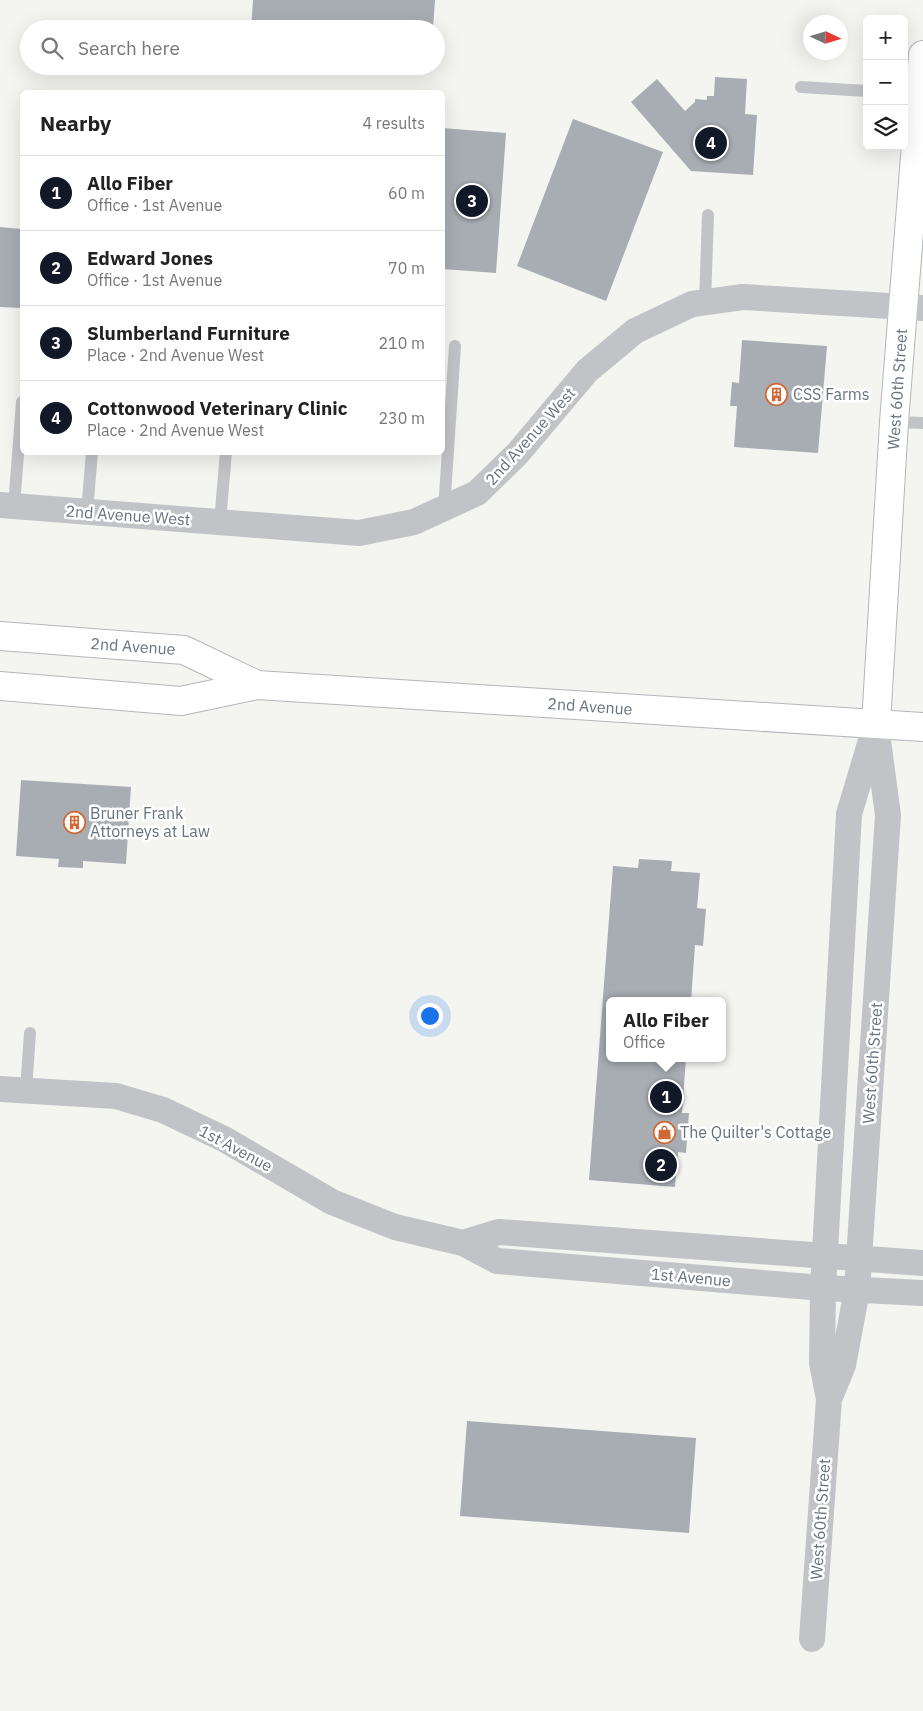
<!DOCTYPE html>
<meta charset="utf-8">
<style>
body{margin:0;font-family:"IBM Plex Sans",sans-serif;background:#f2f2f2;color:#222}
.controls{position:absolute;right:15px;top:15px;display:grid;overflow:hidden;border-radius:8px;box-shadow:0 5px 20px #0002}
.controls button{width:45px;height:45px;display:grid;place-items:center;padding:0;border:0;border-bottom:1px solid #e0e0e0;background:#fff;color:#222;font:25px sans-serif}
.compass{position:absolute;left:803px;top:15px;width:45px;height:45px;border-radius:50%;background:#fff;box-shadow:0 5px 20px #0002;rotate:94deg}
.you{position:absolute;left:429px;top:1015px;width:18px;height:18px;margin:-12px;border:4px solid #fff;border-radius:50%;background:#1a73e8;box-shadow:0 0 0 8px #1a73e833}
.badge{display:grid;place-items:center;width:32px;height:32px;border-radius:50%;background:#111827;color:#fff;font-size:16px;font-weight:700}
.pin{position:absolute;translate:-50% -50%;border:2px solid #fff;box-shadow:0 1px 5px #0006}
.popup{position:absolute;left:606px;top:997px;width:120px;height:65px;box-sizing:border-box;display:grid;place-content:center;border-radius:8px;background:#fff;filter:drop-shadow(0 1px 4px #0005);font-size:16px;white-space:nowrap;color:#767676}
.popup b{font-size:19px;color:#222}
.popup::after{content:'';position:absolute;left:50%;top:100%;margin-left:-10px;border:10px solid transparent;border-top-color:#fff}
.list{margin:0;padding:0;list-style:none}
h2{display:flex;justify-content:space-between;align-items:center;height:65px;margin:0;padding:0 20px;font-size:21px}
h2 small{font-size:16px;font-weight:400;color:#767676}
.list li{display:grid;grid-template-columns:32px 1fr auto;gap:15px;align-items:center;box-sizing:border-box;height:75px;padding:0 20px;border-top:1px solid #e0e0e0}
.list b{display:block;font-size:19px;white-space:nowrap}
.list p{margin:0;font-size:16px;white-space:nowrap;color:#767676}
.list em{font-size:16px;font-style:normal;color:#767676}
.icon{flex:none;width:28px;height:28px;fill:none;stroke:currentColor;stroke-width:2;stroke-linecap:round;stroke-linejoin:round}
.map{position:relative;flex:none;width:923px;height:1711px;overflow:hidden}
.search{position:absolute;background:#fff;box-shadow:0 5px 20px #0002;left:20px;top:20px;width:425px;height:55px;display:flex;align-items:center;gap:12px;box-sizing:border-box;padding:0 18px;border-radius:28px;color:#767676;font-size:19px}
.panel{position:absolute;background:#fff;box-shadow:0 5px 20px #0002;left:20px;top:90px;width:425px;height:365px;border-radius:8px}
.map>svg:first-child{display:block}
.building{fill:#a7adb3}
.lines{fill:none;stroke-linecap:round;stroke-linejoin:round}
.secondary-casing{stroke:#b3b7bb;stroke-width:30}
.lane{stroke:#c1c3c6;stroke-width:12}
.street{stroke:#c1c3c6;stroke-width:26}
.secondary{stroke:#fff;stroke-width:28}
.labels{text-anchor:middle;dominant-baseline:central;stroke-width:5;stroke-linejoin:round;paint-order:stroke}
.street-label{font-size:16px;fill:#67727f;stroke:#fff}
.poi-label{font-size:16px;fill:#67727f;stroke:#fff;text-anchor:start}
</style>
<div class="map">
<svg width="923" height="1711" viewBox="0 0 923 1711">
<rect width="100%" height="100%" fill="#f4f5f1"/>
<path class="building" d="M253,0H435L433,29H251Z
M715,77L747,79L745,114L757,115L753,175L691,171L631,102L657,79L685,111L695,102V99L707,100V96H714Z
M573,119L663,152L606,301L517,266Z
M442,128L506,133L496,273L442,269Z
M0,227L22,229L21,308L0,307Z
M742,340L827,346L818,453L734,447L737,406H730L732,382L739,383Z
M21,780L131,787L126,864L83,861V868L58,867L59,859L16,856Z
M639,859L672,861L671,871L700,873L697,908L706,909L703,946L695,945L691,1001H610V1058H686L682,1113H689L686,1153L678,1152L675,1187L589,1180L613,866L638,868Z
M467,1421L696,1438L689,1533L460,1516Z"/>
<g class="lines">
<defs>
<path id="secondary" d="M0,636L184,650L257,685
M0,686L181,701L257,685L923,727
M876,724L894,422L923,55"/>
</defs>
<use href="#secondary" class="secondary-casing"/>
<path class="lane" d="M801,87L867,91
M705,302L708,215
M894,422L923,423
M14,506L22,402
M444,510L455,346
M87,512L92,452
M220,522L226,452
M26,1090L30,1033"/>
<path class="street" d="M0,505L359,533L414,522L477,493L518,453L587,371L635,331L692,304L743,297L923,308
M0,1089L116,1096L163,1110L224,1139L332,1202L395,1227L463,1243L497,1261L823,1288L923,1293
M463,1243L499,1232L923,1263
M829,1399L843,1365L857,1290L888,815L877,733
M812,1639L829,1399L822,1363L823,1288L849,814L876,724"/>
<use href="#secondary" class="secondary"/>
</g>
<defs>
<symbol id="building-ring" viewBox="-11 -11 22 22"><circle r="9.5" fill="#fff" stroke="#d16936" stroke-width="1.5"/><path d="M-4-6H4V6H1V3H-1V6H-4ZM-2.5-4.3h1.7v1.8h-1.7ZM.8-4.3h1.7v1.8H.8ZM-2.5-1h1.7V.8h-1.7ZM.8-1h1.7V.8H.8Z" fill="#d16936"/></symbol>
<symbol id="shop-ring" viewBox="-11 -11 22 22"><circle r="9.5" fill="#fff" stroke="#d16936" stroke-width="1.5"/><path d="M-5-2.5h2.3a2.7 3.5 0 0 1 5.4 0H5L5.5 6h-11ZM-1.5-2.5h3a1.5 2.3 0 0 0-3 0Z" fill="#d16936"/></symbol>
</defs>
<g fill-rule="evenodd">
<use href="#building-ring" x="764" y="382" width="25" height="25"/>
<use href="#building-ring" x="62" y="810" width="25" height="25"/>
<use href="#shop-ring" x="652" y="1120" width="25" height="25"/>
</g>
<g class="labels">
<g class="street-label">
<text transform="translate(897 389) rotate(-86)">West 60th Street</text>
<text transform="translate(530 436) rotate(-48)">2nd Avenue West</text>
<text transform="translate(128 515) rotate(4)">2nd Avenue West</text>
<text transform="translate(133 646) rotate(4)">2nd Avenue</text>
<text transform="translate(590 706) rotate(4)">2nd Avenue</text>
<text transform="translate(872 1063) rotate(-86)">West 60th Street</text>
<text transform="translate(236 1148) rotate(28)">1st Avenue</text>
<text transform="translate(691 1277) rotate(5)">1st Avenue</text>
<text transform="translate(820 1519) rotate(-86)">West 60th Street</text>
</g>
<g class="poi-label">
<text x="793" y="394">CSS Farms</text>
<text x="90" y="813">Bruner Frank<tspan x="90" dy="18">Attorneys at Law</tspan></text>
<text x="680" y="1132">The Quilter's Cottage</text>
</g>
</g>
</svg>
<div class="controls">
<button>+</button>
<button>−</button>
<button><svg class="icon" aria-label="layers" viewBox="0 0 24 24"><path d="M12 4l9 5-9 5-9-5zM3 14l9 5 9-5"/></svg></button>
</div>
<svg class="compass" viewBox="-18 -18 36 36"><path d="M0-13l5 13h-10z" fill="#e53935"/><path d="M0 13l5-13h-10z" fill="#767676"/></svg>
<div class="you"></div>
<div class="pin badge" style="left:666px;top:1097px">1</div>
<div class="popup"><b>Allo Fiber</b>Office</div>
<div class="pin badge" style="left:661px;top:1165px">2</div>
<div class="pin badge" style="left:472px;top:201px">3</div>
<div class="pin badge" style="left:711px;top:143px">4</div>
<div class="search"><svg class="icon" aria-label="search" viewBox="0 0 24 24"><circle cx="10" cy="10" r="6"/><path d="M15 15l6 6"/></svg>Search here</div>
<section class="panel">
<h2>Nearby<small>4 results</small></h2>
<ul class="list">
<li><span class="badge">1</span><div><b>Allo Fiber</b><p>Office · 1st Avenue</p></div><em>60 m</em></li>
<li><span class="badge">2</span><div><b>Edward Jones</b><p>Office · 1st Avenue</p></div><em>70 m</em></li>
<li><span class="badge">3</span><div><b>Slumberland Furniture</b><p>Place · 2nd Avenue West</p></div><em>210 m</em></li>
<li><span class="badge">4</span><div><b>Cottonwood Veterinary Clinic</b><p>Place · 2nd Avenue West</p></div><em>230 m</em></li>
</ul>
</section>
</div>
